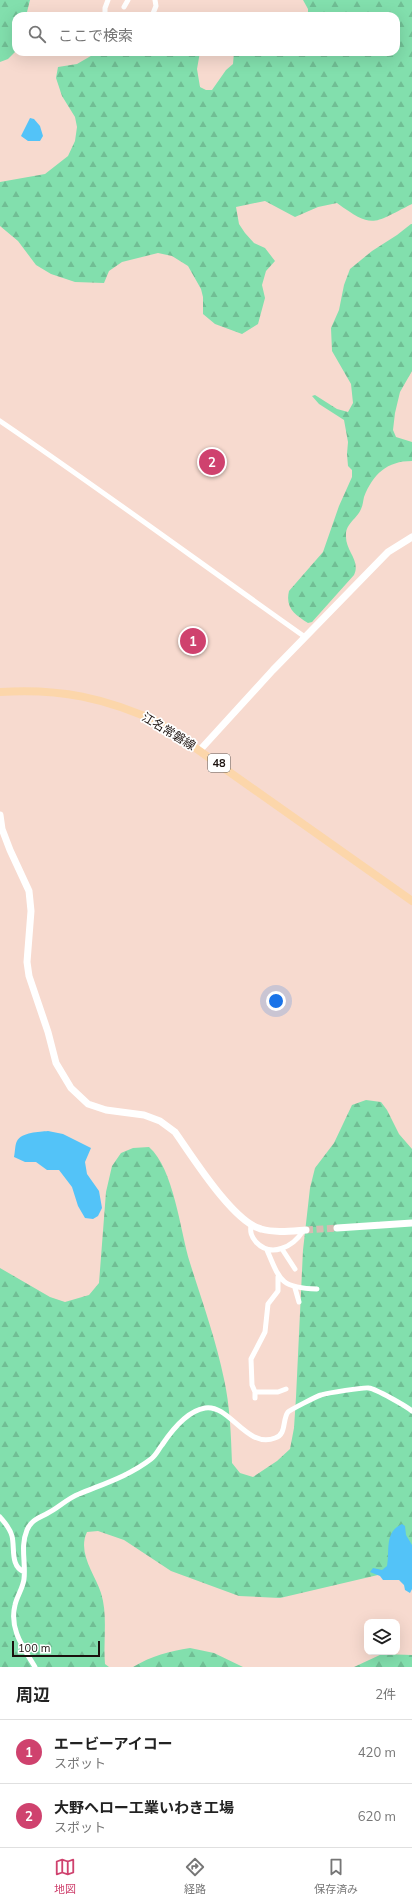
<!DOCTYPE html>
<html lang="ja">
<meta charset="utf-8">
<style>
body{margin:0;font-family:Mulish,"Noto Sans JP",sans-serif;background:#f2f2f2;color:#222}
.controls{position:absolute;right:12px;bottom:12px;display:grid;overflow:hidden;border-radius:8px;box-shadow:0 4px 16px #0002}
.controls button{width:36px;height:36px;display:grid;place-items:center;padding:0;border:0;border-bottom:1px solid #e0e0e0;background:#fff;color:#222;font:20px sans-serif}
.scale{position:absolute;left:12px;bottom:10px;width:88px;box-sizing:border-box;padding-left:4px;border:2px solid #1a100d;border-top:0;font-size:11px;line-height:14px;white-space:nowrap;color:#1a100d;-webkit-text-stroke:3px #fff;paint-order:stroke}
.you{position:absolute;left:276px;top:1001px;width:14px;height:14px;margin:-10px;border:3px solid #fff;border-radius:50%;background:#1a73e8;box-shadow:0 0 0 6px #1a73e833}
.badge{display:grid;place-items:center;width:26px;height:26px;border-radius:50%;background:#cf426e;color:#fff;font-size:13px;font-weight:700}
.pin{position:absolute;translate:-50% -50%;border:2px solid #fff;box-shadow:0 1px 4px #0006}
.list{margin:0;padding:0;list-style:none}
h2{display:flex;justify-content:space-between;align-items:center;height:52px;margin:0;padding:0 16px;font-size:17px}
h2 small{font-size:13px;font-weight:400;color:#767676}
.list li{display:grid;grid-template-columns:26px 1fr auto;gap:12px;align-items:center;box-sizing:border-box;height:64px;padding:0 16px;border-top:1px solid #e0e0e0}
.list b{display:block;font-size:15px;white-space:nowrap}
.list p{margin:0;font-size:13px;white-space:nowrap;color:#767676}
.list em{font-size:13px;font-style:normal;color:#767676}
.icon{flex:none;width:22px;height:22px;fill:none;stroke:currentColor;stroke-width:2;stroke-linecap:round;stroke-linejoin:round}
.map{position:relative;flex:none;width:412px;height:1667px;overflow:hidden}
.search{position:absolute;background:#fff;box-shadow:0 4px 16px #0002;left:12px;right:12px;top:12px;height:44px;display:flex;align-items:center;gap:10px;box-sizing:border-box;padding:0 14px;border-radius:12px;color:#767676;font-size:15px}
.sheet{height:180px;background:#fff}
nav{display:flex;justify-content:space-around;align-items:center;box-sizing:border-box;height:56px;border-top:1px solid #e0e0e0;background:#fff;font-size:11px;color:#767676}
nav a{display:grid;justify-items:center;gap:2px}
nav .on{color:#cf426e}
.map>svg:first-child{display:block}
.forest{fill:url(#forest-firs)}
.water{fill:#53c3f8}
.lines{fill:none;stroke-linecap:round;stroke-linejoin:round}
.secondary-tunnel{stroke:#d6bcb2;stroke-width:7;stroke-dasharray:7 3.5;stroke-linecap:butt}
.street{stroke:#fff;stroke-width:5}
.secondary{stroke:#fff;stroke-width:7}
.primary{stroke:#fcd6aa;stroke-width:8}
.labels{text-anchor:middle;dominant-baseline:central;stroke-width:3.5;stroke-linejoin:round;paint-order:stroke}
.shield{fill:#fff;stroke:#5f5856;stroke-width:1}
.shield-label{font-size:11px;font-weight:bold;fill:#1a100d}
.street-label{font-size:12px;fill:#1a100d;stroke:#fff}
</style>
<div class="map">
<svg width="412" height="1667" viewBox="0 0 412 1667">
<defs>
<pattern id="forest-firs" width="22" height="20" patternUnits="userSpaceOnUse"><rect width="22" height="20" fill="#82dfad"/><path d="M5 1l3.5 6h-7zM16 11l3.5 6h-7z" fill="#70be94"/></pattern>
</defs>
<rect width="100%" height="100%" fill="#f7dacf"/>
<path class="forest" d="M0,0H30L26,16H16V51L8,59L0,62Z
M303,0H412V204C373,223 374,230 337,203L318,207L295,217L265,201L236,207L239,224L245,233L254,243L265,248L275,261L266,271L262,285L265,298L258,324L242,334L215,324L203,314V297L201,289L188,266L172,256L158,253L122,262L109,271L104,283L75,282L51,274L36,265L18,241L0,226V182L45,174L68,156L75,141L77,127L75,117L62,96L56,78L58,67L77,64L96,53L133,55L137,52H200L197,69L200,87L206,90H212L226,70L233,64L234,52H396V16H308V9Z
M411,224H412V371L400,392L395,413L393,430L396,437L412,442V461C387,461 373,474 364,497C363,501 363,505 361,509C357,519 346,523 346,535C345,551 361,560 354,575L312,622L308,623C295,615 285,608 289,591L323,552L339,506L352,477V470L348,466L347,454L348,442L344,420L319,404L312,396L315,395L337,409L348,412L353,403L351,384L332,351L331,328L339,310L344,285L350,269L372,251L397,235Z
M366,1100L381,1102L387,1110L399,1134L412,1149V1567L280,1598L239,1596L171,1571L124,1540L98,1531L87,1532C77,1553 95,1574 101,1593C108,1615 103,1641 105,1664L109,1667H0V1268L50,1297L65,1302L89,1295L99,1283L106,1192L112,1166L121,1153L133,1148L149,1147C174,1169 180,1230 190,1263C202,1301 216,1340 224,1379C230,1406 231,1435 232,1463L240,1473L253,1477L277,1461L290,1449L294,1428L296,1397L303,1250L310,1188L315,1168L334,1143L352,1105Z
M190,1648L214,1653L243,1667H133C151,1656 170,1651 190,1648Z
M382,1654L412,1655V1667H354Z"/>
<path class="water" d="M30,118L34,119L40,126L43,136L40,141H28L21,136Z
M48,1131L63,1134L91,1148L85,1162L87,1174L99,1191L102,1208L98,1216L93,1219L85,1218L78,1206L72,1187L59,1170H47L36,1162H25L14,1157C15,1153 15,1144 17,1141C22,1132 39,1132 48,1131Z
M402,1524L405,1526L406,1535L412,1545V1589L410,1593L405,1590L404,1585L399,1580H383L380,1576L370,1572L373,1568L382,1570L387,1566C390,1551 384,1532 402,1524Z"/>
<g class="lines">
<path class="secondary-tunnel" d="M306,1230L337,1228"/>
<path class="street" d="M124,7L128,0
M105,16V8L108,0
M152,16L156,6L155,0
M0,421C103,491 203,565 305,637
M251,1225C250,1232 251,1236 256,1242C271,1258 293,1247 303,1231
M282,1249L295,1269
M267,1250C280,1281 281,1288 317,1289
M278,1277V1291L268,1304L265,1332L251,1359L252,1385L255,1392H278L286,1389
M295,1288L299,1302
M255,1392V1398
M0,1517C5,1523 10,1528 12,1536C15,1548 10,1566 24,1572
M35,1667C23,1647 9,1629 15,1605C17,1596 23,1588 24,1579C26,1562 20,1547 27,1530C31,1520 39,1518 48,1513C58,1508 68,1498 79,1494C103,1484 129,1476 151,1459C156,1455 158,1450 162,1445C172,1430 187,1411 205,1408C230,1404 246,1449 275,1438C287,1434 282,1420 288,1412C290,1410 317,1396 321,1395C327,1393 364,1387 369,1388C376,1389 406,1406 412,1411"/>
<path class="secondary" d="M200,750L273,670L388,552L412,537
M0,815L2,829L10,850L29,891L31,911L27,962L29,976L48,1032L56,1063L71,1088L88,1104L106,1110L144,1115L160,1121L175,1132C192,1156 233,1222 261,1229C275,1233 291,1231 306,1230
M337,1228L412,1223"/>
<path class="primary" d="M0,692C60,688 106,698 160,723L412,901"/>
</g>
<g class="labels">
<rect class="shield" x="208" y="754" width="22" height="18" rx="3"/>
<g class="shield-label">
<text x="219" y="763">48</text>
</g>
<g class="street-label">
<text transform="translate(169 731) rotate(31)">江名常磐線</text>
</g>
</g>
</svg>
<div class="controls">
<button><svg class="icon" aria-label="layers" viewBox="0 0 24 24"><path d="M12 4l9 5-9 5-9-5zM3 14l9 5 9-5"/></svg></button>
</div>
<div class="scale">100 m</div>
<div class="you"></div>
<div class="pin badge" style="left:193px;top:641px">1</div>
<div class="pin badge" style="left:212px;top:462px">2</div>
<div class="search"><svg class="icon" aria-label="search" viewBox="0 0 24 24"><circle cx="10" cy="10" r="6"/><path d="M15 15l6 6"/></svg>ここで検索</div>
</div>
<section class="sheet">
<h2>周辺<small>2件</small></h2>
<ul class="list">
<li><span class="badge">1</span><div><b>エービーアイコー</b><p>スポット</p></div><em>420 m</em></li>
<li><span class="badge">2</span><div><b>大野ヘロー工業いわき工場</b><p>スポット</p></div><em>620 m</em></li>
</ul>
</section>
<nav>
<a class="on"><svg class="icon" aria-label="map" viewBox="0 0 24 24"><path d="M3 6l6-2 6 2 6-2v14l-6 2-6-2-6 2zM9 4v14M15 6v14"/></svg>地図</a>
<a><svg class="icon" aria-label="directions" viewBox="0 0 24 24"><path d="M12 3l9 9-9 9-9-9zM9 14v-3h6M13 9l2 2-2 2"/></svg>経路</a>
<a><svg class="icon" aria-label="saved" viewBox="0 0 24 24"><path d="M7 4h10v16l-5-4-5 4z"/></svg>保存済み</a>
</nav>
